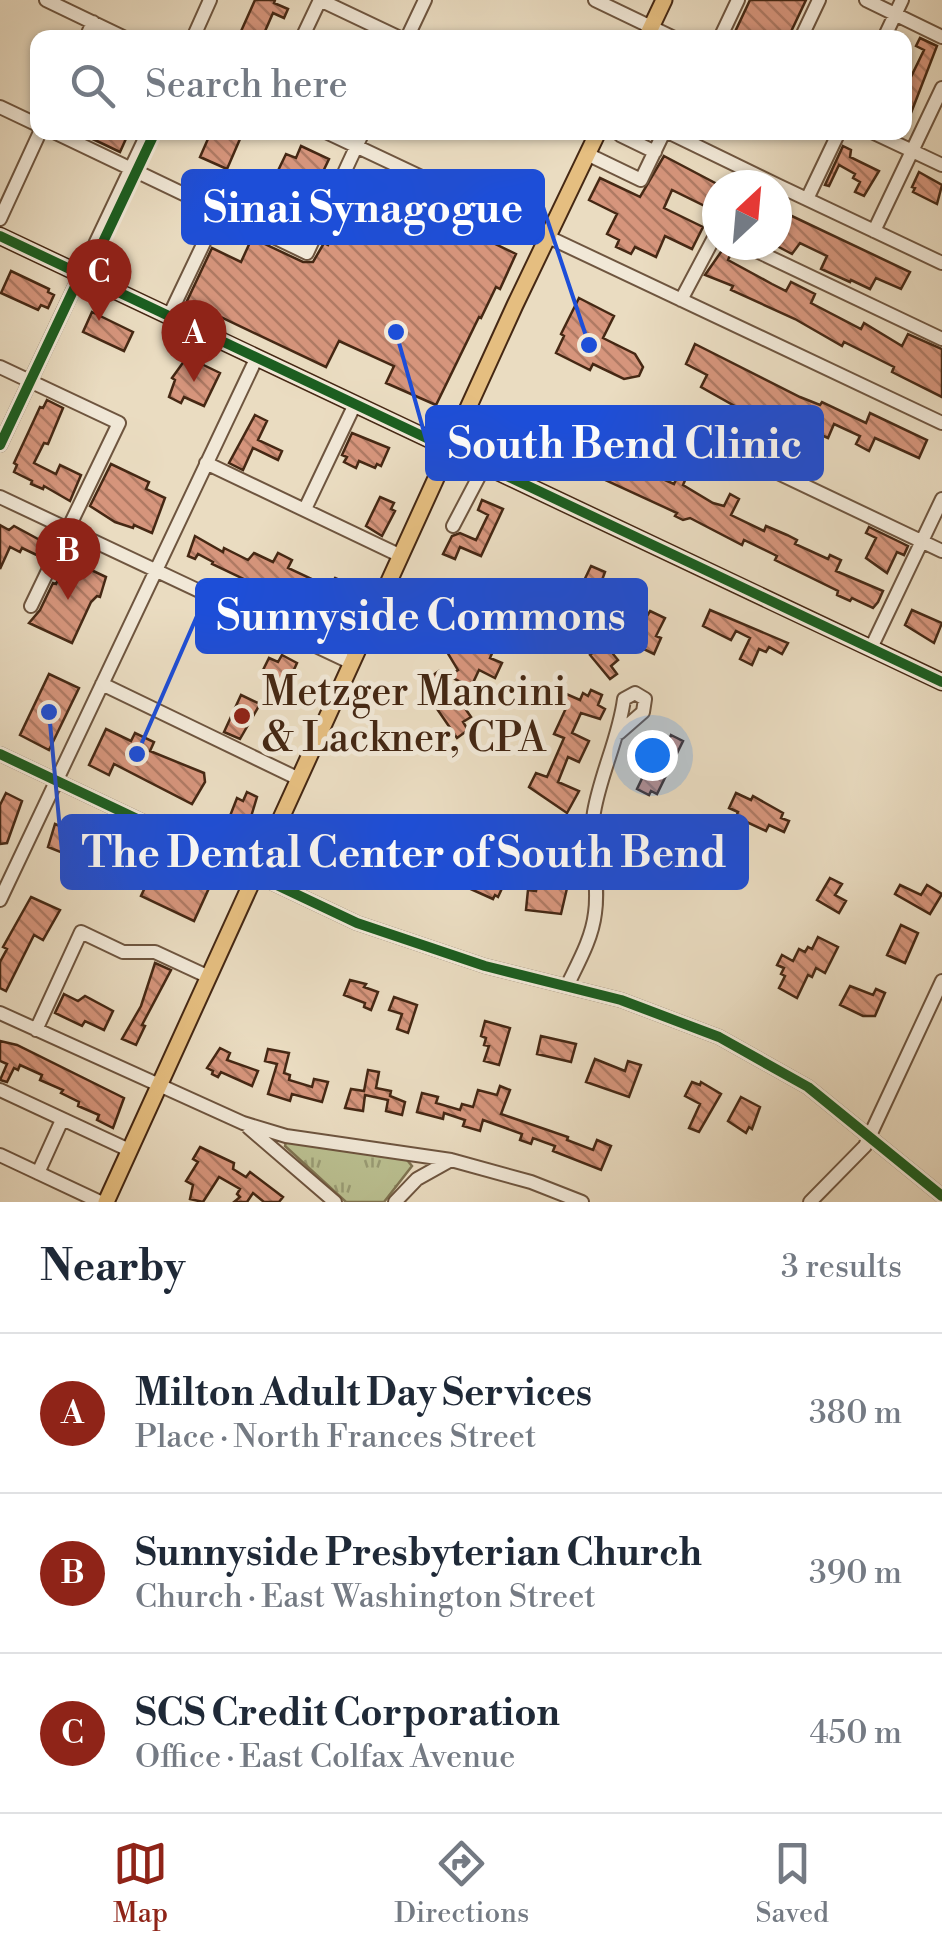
<!DOCTYPE html>
<meta charset="utf-8">
<style>
body{margin:0;font-family:"Libre Bodoni",serif;background:#f2f2f3;color:#1f2937}
.compass{position:absolute;left:702px;top:170px;width:90px;height:90px;border-radius:50%;background:#fff;box-shadow:0 2px 8px #0004;rotate:26deg}
.you{position:absolute;left:652px;top:755px;width:35px;height:35px;margin:-25px;border:8px solid #fff;border-radius:50%;background:#1a73e8;box-shadow:0 0 0 15px #1a73e833}
.badge{display:grid;place-items:center;width:65px;height:65px;border-radius:50%;background:#8f2418;color:#fff;font-size:32px;font-weight:700}
.pin{position:absolute;translate:-50% -82px;filter:drop-shadow(0 2px 5px #0008)}
.pin::after{content:'';position:absolute;top:52px;width:35px;height:30px;background:inherit;clip-path:polygon(0 0,100% 0,50% 100%)}
.list{margin:0;padding:0;list-style:none}
h2{display:flex;justify-content:space-between;align-items:center;height:130px;margin:0;padding:0 40px;font-size:42px}
h2 small{font-size:32px;font-weight:400;color:#747a83}
.list li{display:grid;grid-template-columns:65px 1fr auto;gap:30px;align-items:center;box-sizing:border-box;height:160px;padding:0 40px;border-top:2px solid #e0e1e3}
.list b{display:block;font-size:38px;white-space:nowrap}
.list p{margin:0;font-size:32px;white-space:nowrap;color:#747a83}
.list em{font-size:32px;font-style:normal;color:#747a83}
.icon{flex:none;width:55px;height:55px;fill:none;stroke:currentColor;stroke-width:2;stroke-linecap:round;stroke-linejoin:round}
.map{position:relative;flex:none;width:942px;height:1202px;overflow:hidden}
.search{position:absolute;background:#fff;box-shadow:0 2px 8px #0004;left:30px;right:30px;top:30px;height:110px;display:flex;align-items:center;gap:25px;box-sizing:border-box;padding:0 35px;border-radius:20px;color:#747a83;font-size:38px}
.sheet{height:610px;background:#fff}
nav{display:flex;justify-content:space-around;align-items:center;box-sizing:border-box;height:140px;border-top:2px solid #e0e1e3;background:#fff;font-size:28px;color:#747a83}
nav a{display:grid;justify-items:center;gap:5px}
nav .on{color:#8f2418}
.map>svg:first-child{display:block}
.grass{fill:url(#grass-tufts);stroke:#807452;stroke-width:2.5}
.building{fill:url(#building-back-hatch);stroke:#452814;stroke-width:2.5}
.lines{fill:none;stroke-linecap:round;stroke-linejoin:round}
.minor-casing{stroke:#6e553f;stroke-width:16}
.major-casing{stroke:#452814;stroke-width:19}
.minor{stroke:#f1e8d7;stroke-width:12}
.major{stroke:#e5be80;stroke-width:15}
.cycleway-casing{stroke:#f1e8d7;stroke-width:16}
.cycleway{stroke:#1b5e20;stroke-width:10}
.poi-dot{fill:#8f2418;stroke:#f1e8d7;stroke-width:4}
.labels{text-anchor:middle;dominant-baseline:central;stroke-width:10;stroke-linejoin:round;paint-order:stroke}
.poi-label{font-size:40px;fill:#452814;stroke:#f1e8d7;text-anchor:start}
.leader{fill:none;stroke:#1d4ed8;stroke-width:4}
.callout-dot{fill:#1d4ed8;stroke:#f1e8d7;stroke-width:4}
.callout{fill:#1d4ed8;stroke:#1d4ed8;stroke-width:4}
.callout-label{font-size:42px;text-anchor:middle;font-weight:bold;fill:#fff}
</style>
<div class="map">
<svg width="942" height="1202" viewBox="0 0 942 1202">
<defs>
<pattern id="grass-tufts" width="24" height="20" patternUnits="userSpaceOnUse" patternTransform="scale(2.5)"><rect width="24" height="20" fill="#babf90"/><path d="M3 7l-1-3M5 7V3M7 7l1-3M15 17l-1-3M17 17v-4M19 17l1-3" fill="none" stroke="#999b74"/></pattern>
<pattern id="building-back-hatch" width="6" height="6" patternUnits="userSpaceOnUse" patternTransform="scale(2.5)"><rect width="6" height="6" fill="#d6957c"/><path d="M-1 5l2 2M0 0l6 6M5-1l2 2" fill="none" stroke="#af7a64"/></pattern>
</defs>
<rect width="100%" height="100%" fill="#eadcc1"/>
<filter id="stains"><feTurbulence type="fractalNoise" baseFrequency=".002" numOctaves="4"/><feColorMatrix values="0 0 0 0 .2 0 0 0 0 .09 0 0 0 0 .02 0 0 0 .5 -.17"/></filter>
<radialGradient id="worn" r=".72"><stop offset=".6" stop-color="#630" stop-opacity="0"/><stop offset="1" stop-color="#630" stop-opacity=".3"/></radialGradient>
<path class="grass" d="M286,1142L395,1158L407,1160L412,1166L384,1202H346L285,1146Z"/>
<path class="building" d="M255,0H275L274,3L288,9L284,18L273,13L262,38H238Z
M750,0H806L788,38H742L734,34Z
M920,38L937,46L904,131V79L909,81L924,50L916,46Z
M78,132H129L120,152Z
M211,132H243L227,169L200,157Z
M301,146L329,159L319,180L312,177L306,191L275,177L286,154L296,158Z
M843,146L851,150L850,157L879,171L864,196L855,192L860,182L853,178L855,174L839,165L829,186L825,185Z
M664,156L717,184V212L672,190L664,208L703,227L692,249L665,236L656,257L635,247L631,254L616,247L619,240L607,234L617,214L589,200L600,178L640,197Z
M919,172L942,185L937,204L913,192L915,188L912,187Z
M370,175L484,229L481,237L516,254L500,289L496,287L481,318L479,317L436,405L386,383L394,366L339,341L326,367L187,301L212,248L241,262L252,238L303,262H313L324,243L328,245L332,237L338,238L345,233L346,226L340,219L360,179L367,182Z
M777,209L910,272L901,289L876,278L870,289L851,280L850,282L821,269L827,256L800,243L792,254L777,246Z
M723,249L731,253L728,260L772,284L786,291L791,282L815,294L811,303L861,329L864,323L902,346L908,334L942,349V397L892,372L894,367L844,342L842,346L795,319L731,290L733,286L705,275Z
M11,271L49,289L48,292L54,295L48,308L41,305L38,310L1,293Z
M579,298L614,316L603,338L635,354L643,367L639,376L624,379L593,364L590,370L556,353L564,336L561,334Z
M92,312L133,332L124,351L83,332Z
M695,344L800,397L820,405L822,402L866,423L870,413L927,440L919,458L875,438L869,451L856,444L860,436L834,424L828,438L819,434L816,440L742,410L701,387L707,375L686,364Z
M187,357L220,373L204,406L184,397L181,403L169,397L175,380L172,378Z
M47,400L63,408L48,444L44,443L34,463L56,474L60,465L81,475L70,501L44,486L43,489L31,484L32,481L14,472L17,465L14,463L28,433L40,407L43,408Z
M255,415L267,421L258,440L282,451L278,460L253,448L243,470L229,463Z
M352,433L389,448L381,466L377,464L375,468L359,461L356,468L344,462L347,457L342,455Z
M618,451L628,456L620,473L635,479L640,469L674,484L678,475L686,478L683,485L713,503L724,506L730,494L739,499L731,515L764,531L766,526L787,535L797,540L795,544L828,559L830,555L841,560L836,571L883,591L878,602L873,608L852,598L850,601L837,595L838,591L775,560L777,556L744,540L742,545L690,518L683,520L675,516L677,513L605,480Z
M111,464L149,482L146,489L165,498L152,533L134,525L133,528L115,522L90,506Z
M380,497L394,503L391,509L395,511L382,536L366,526Z
M482,500L503,509L481,556L460,547L455,559L443,554L452,536L460,533L476,540L488,515L478,510Z
M0,525L9,530L14,526L49,545L43,558L22,548L20,552L10,547L0,569Z
M869,527L908,546L904,555L897,552L887,573L866,558L876,538L866,533Z
M195,536L223,552L224,548L248,560L254,553L273,562L278,553L292,560L288,568L314,580L301,606L212,564L213,562L198,554L195,559L188,556Z
M68,559L106,577L100,597L97,596L91,602L72,643L29,623L40,610L53,583L56,584Z
M591,566L605,572L602,580L609,583L605,593L598,590L595,597L580,589Z
M335,578L357,588L348,610L330,601L334,593L328,591Z
M710,610L788,643L782,654L769,647L766,652L759,649L752,665L740,659L750,638L736,631L731,640L703,626Z
M912,610L942,623L934,643L905,625Z
M476,611L497,642L490,658L502,663L495,678L479,670L471,687L449,676L458,670L438,637Z
M650,611L665,618L656,636L661,638L654,654L631,643Z
M604,643L618,660L611,666L617,674L610,679L590,655Z
M282,655L297,663L286,687L270,679L273,674L263,670L269,658L278,662Z
M439,671L471,717L463,722L468,730L457,738L420,684Z
M49,674L79,688L49,750L20,735Z
M591,690L602,695L598,705L605,709L600,719L581,713L572,733L589,741L579,762L568,757L558,782L579,791L567,813L529,787L536,773L547,777L564,738L554,734L567,706L560,703L564,693L580,700L583,693L588,696Z
M241,695L260,704L240,739L224,732Z
M106,729L131,741L135,733L154,742L150,751L204,773L205,782L192,804L114,764L109,775L89,765Z
M671,735L683,741L657,794L651,791L649,795L637,789L657,747L664,750Z
M247,792L257,797L247,830L228,821L237,798L243,801Z
M6,793L22,801L7,843L0,844V805Z
M736,793L751,800L753,796L783,813L781,818L789,821L784,832L769,825L766,831L736,817L738,812L729,808Z
M55,824L88,838L78,859L48,847Z
M456,862L505,882L498,897L495,895L493,899L448,879Z
M156,864L177,873L179,869L191,874L189,879L209,888L194,921L141,896Z
M538,877L552,878L551,883L568,884L561,914L526,910L528,890L536,891Z
M830,878L842,884L835,895L846,901L839,913L817,900Z
M900,885L921,895L927,885L942,894L930,914L895,894Z
M31,897L60,910L43,940L34,935L6,991L0,988V962L7,949L3,947Z
M901,925L918,933L905,963L887,955Z
M818,937L838,947L825,973L816,968L812,977L808,975L797,998L779,988L785,976L781,974L784,968L777,965L782,955L793,961L799,949L805,952L808,947L812,949Z
M155,963L171,970L142,1025L145,1026L136,1045L122,1039L141,1006Z
M350,980L366,984L364,987L378,992L371,1010L364,1007L365,1003L344,995Z
M850,986L873,995L876,989L885,993L875,1016H863L840,1005Z
M64,994L78,1001L85,996L113,1011L104,1030L85,1021L82,1026L55,1013Z
M394,997L417,1005L408,1033L397,1029L402,1014L389,1010Z
M485,1021L510,1028L499,1065L484,1061L489,1046L484,1045L486,1038L481,1036Z
M541,1036L576,1044L571,1062L537,1054Z
M0,1041L17,1045L124,1098L113,1128L97,1120L99,1115L78,1106L79,1102L61,1093L63,1090L40,1080L42,1075L20,1065L18,1070L14,1068L7,1082L0,1080L7,1064L0,1061Z
M220,1048L230,1053L227,1060L258,1071L252,1086L221,1072L218,1077L212,1074L213,1071L207,1068Z
M268,1049L289,1053L284,1073L290,1075L289,1080L312,1087L314,1079L328,1082L322,1102L292,1094L290,1101L268,1094L277,1064L265,1061Z
M595,1059L625,1071L628,1061L641,1065L629,1097L586,1082Z
M368,1070L379,1072L376,1088L391,1091L390,1096L405,1102L402,1115L386,1111L388,1100L365,1095L363,1111L345,1108L351,1089L364,1091Z
M692,1082L700,1085L701,1082L721,1094L699,1132L689,1128L700,1104L685,1096Z
M500,1086L510,1090L501,1114L568,1137L567,1140L593,1150L597,1140L611,1146L601,1170L553,1151L555,1146L533,1138L531,1144L520,1140L522,1134L483,1120L480,1131L463,1126L465,1120L444,1113L443,1119L417,1112L422,1093L438,1097L436,1103L460,1110L462,1104L473,1107L478,1090L497,1095Z
M741,1097L760,1107L752,1129L749,1127L746,1133L728,1121Z
M200,1147L234,1163L233,1169L246,1177L250,1172L283,1197L279,1202H264L253,1193L247,1202H234L240,1197L237,1194L240,1189L219,1177L203,1202L190,1199L193,1185L186,1181L198,1162L193,1159Z"/>
<g class="lines">
<defs>
<path id="minor" d="M46,0L125,38
M320,0L400,38
M595,0L674,38
M866,0L942,37
M86,38L93,22
M193,38L210,0
M302,38L320,0
M407,38L425,0
M720,38L738,0
M801,38L819,0
M884,38L902,0
M0,107L38,125
M54,132L307,253L363,132
M326,132L942,423
M668,132L777,185
M872,132L942,165
M620,135L655,152
M587,154L641,180L664,132
M777,185L942,263
M807,199L839,132
M0,219L40,132
M321,222L336,228
M874,231L942,88
M744,245L942,339
M681,300L717,232
M169,316L219,211
M0,367L119,423L31,606
M675,424L942,551
M0,445L148,132
M206,463L401,556
M0,497L352,663
M305,509L355,404
M453,526L485,465
M871,648L942,499
M102,684L299,779
M0,754L357,923L485,966L621,1000L719,1037L808,1087L942,1196
M0,900L257,357
M567,986C578,963 592,939 595,913C600,879 588,846 594,812C601,772 619,738 624,699L635,693L645,699L643,712L619,733
M0,1013L243,1123L286,1136L451,1160L531,1182L582,1202
M36,1030L81,932L123,952H155L209,977
M0,1090L129,1150
M249,1128L335,1202
M0,1155L100,1202
M38,1173L62,1120
M395,1202L417,1179L451,1160
M810,1202L865,1146L942,981"/>
<path id="major" d="M646,38L664,0
M0,236L942,682
M106,1202L515,305L598,132"/>
</defs>
<use href="#minor" class="minor-casing"/>
<use href="#major" class="major-casing"/>
<use href="#minor" class="minor"/>
<use href="#major" class="major"/>
<defs>
<path id="cycleway" d="M0,236L942,682
M0,445L81,274L94,261L155,132
M0,754L357,923L485,966L621,1000L719,1037L808,1087L942,1196"/>
</defs>
<use href="#cycleway" class="cycleway-casing"/>
<use href="#cycleway" class="cycleway"/>
</g>
<circle class="poi-dot" cx="242" cy="716" r="10"/>
<g class="labels">
<g class="poi-label">
<text x="262" y="693">Metzger Mancini<tspan x="262" dy="46">&amp; Lackner, CPA</tspan></text>
</g>
</g>
<path class="leader" d="M589 345L543 207M396 332L427 443M137 754L197 616M49 712L62 852"/>
<g class="callout-dot">
<circle cx="589" cy="345" r="10"/>
<circle cx="396" cy="332" r="10"/>
<circle cx="137" cy="754" r="10"/>
<circle cx="49" cy="712" r="10"/>
</g>
<g class="callout">
<rect x="183" y="171" width="360" height="72" rx="10"/>
<rect x="427" y="407" width="395" height="72" rx="10"/>
<rect x="197" y="580" width="449" height="72" rx="10"/>
<rect x="62" y="816" width="685" height="72" rx="10"/>
</g>
<g class="callout-label">
<text x="363" y="222">Sinai Synagogue</text>
<text x="625" y="458">South Bend Clinic</text>
<text x="421" y="630">Sunnyside Commons</text>
<text x="404" y="867">The Dental Center of South Bend</text>
</g>
<rect width="100%" height="100%" filter="url(#stains)"/>
<rect width="100%" height="100%" fill="url(#worn)"/>
</svg>
<svg class="compass" viewBox="-18 -18 36 36"><path d="M0-13l5 13h-10z" fill="#e53935"/><path d="M0 13l5-13h-10z" fill="#747a83"/></svg>
<div class="you"></div>
<div class="pin badge" style="left:194px;top:382px">A</div>
<div class="pin badge" style="left:68px;top:600px">B</div>
<div class="pin badge" style="left:99px;top:321px">C</div>
<div class="search"><svg class="icon" aria-label="search" viewBox="0 0 24 24"><circle cx="10" cy="10" r="6"/><path d="M15 15l6 6"/></svg>Search here</div>
</div>
<section class="sheet">
<h2>Nearby<small>3 results</small></h2>
<ul class="list">
<li><span class="badge">A</span><div><b>Milton Adult Day Services</b><p>Place · North Frances Street</p></div><em>380 m</em></li>
<li><span class="badge">B</span><div><b>Sunnyside Presbyterian Church</b><p>Church · East Washington Street</p></div><em>390 m</em></li>
<li><span class="badge">C</span><div><b>SCS Credit Corporation</b><p>Office · East Colfax Avenue</p></div><em>450 m</em></li>
</ul>
</section>
<nav>
<a class="on"><svg class="icon" aria-label="map" viewBox="0 0 24 24"><path d="M3 6l6-2 6 2 6-2v14l-6 2-6-2-6 2zM9 4v14M15 6v14"/></svg>Map</a>
<a><svg class="icon" aria-label="directions" viewBox="0 0 24 24"><path d="M12 3l9 9-9 9-9-9zM9 14v-3h6M13 9l2 2-2 2"/></svg>Directions</a>
<a><svg class="icon" aria-label="saved" viewBox="0 0 24 24"><path d="M7 4h10v16l-5-4-5 4z"/></svg>Saved</a>
</nav>
